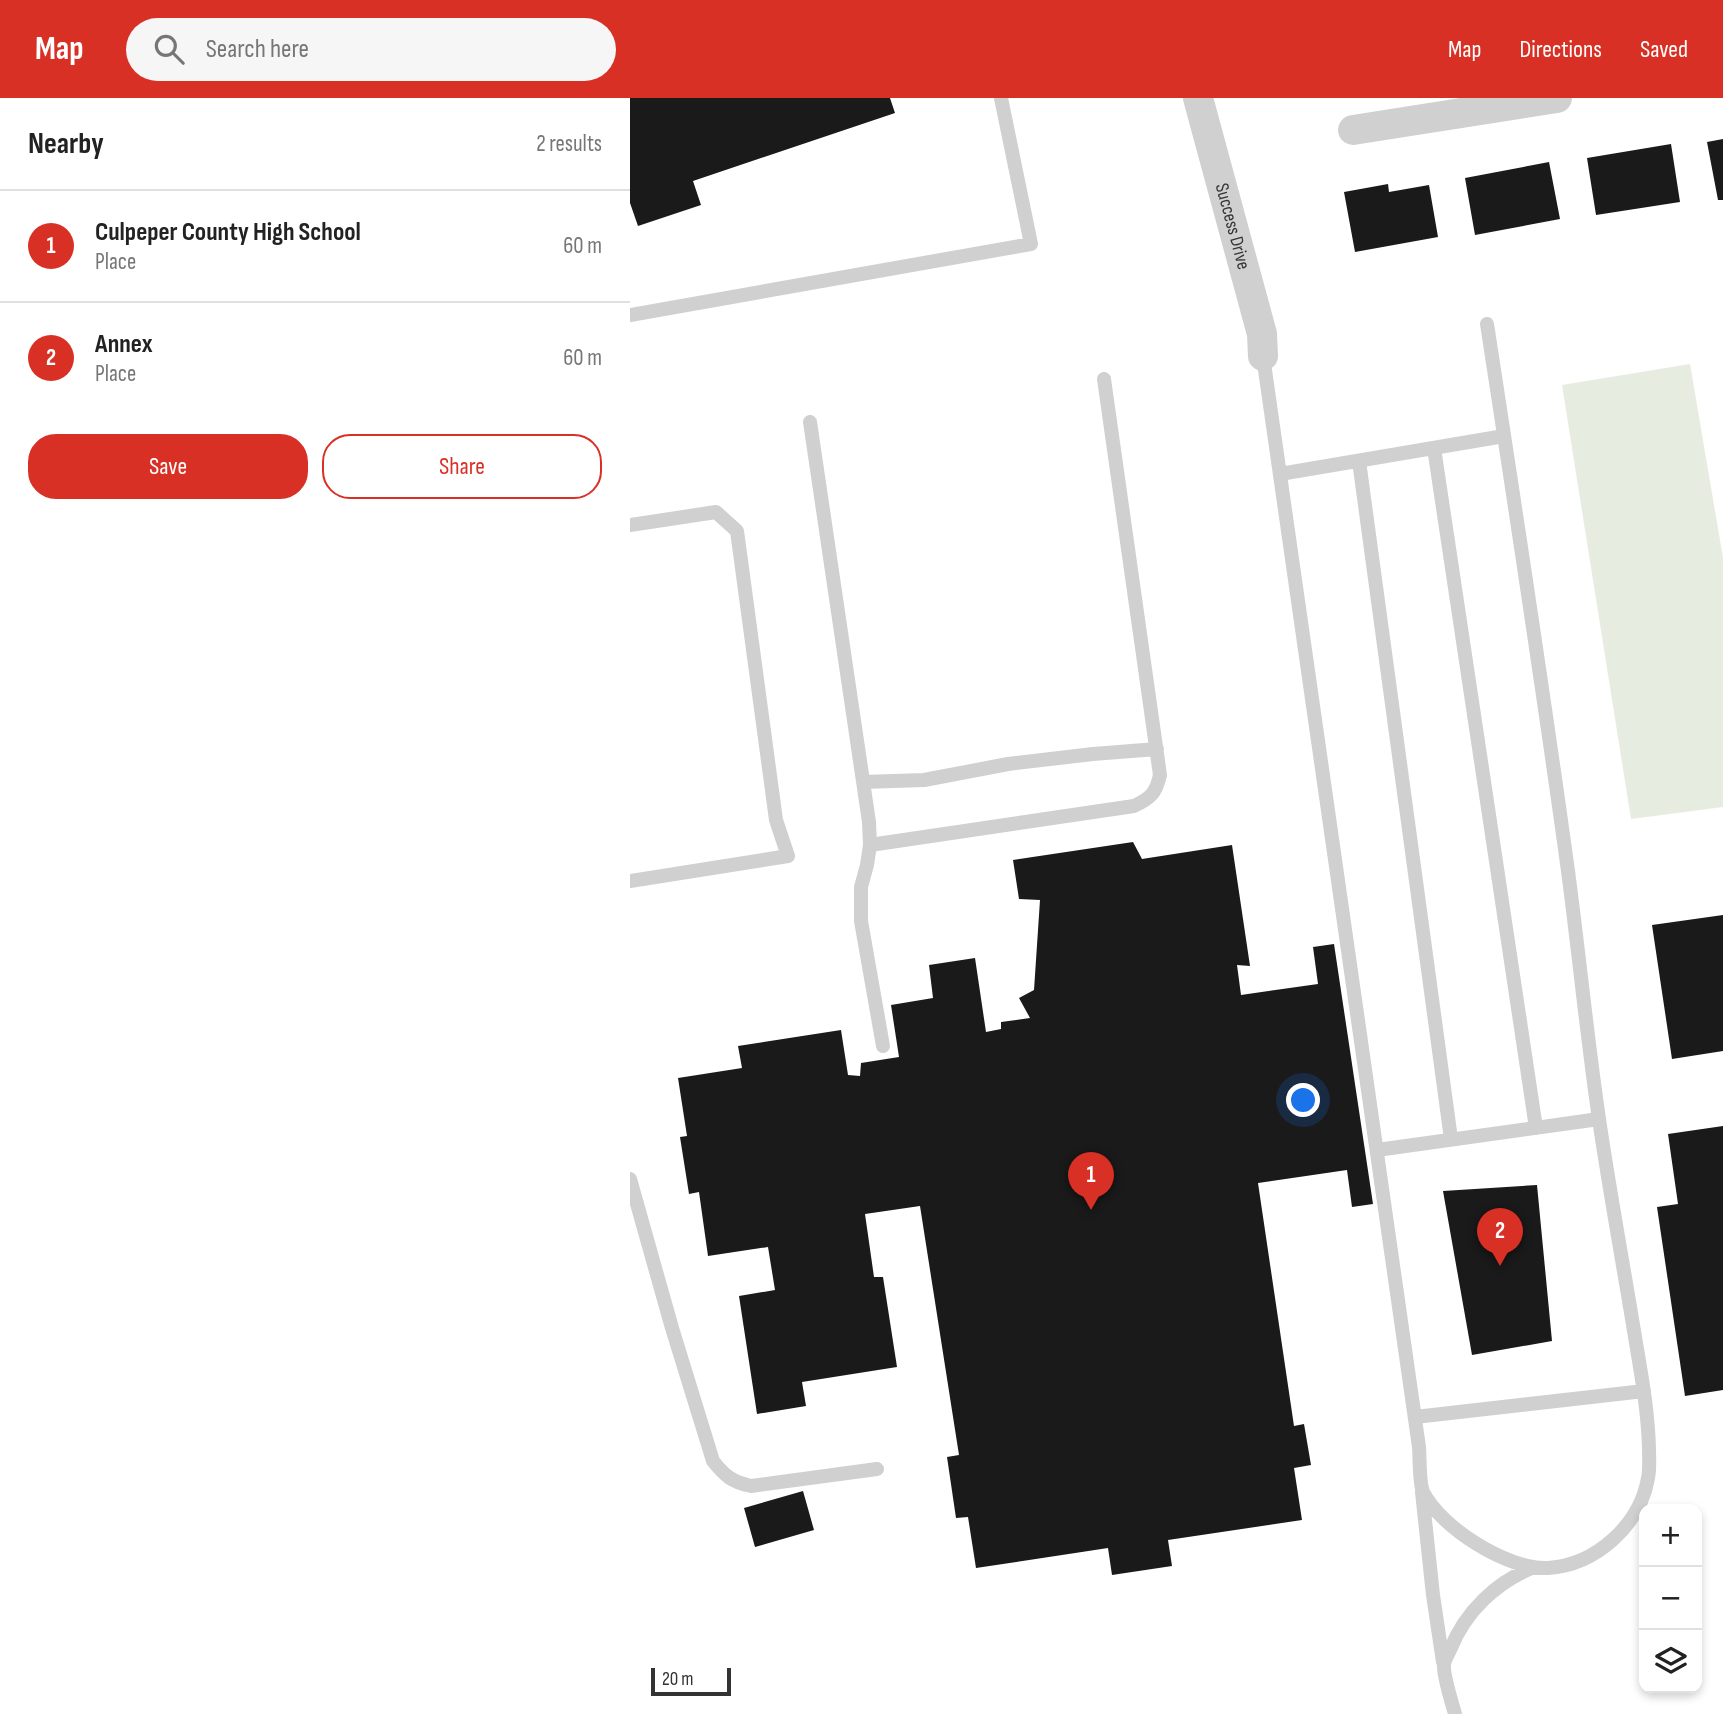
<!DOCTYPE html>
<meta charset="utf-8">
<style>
body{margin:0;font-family:"Sofia Sans Condensed",sans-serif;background:#f6f6f6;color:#222}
.controls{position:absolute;right:21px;bottom:21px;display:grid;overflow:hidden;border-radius:14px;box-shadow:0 4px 10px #0003}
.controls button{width:63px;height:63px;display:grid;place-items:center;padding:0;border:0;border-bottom:2px solid #e0e0e0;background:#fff;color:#222;font:35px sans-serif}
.scale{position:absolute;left:21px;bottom:18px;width:80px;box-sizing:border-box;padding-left:7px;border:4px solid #333;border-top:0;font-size:19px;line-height:24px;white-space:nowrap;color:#333;-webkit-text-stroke:5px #fff;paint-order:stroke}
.you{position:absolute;left:674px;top:1003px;width:24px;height:24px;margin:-18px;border:5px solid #fff;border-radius:50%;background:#1a73e8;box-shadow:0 0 0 10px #1a73e833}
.badge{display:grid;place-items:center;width:46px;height:46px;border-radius:50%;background:#d93025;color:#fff;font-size:23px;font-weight:700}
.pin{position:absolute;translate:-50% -58px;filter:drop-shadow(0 2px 4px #0008)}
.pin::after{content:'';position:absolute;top:37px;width:24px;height:21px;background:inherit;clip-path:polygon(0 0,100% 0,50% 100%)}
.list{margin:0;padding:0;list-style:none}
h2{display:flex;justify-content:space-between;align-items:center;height:91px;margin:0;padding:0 28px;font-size:30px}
h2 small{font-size:23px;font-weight:400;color:#767676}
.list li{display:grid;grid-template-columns:46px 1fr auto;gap:21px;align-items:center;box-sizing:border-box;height:112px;padding:0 28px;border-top:2px solid #e0e0e0}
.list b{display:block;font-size:26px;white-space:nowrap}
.list p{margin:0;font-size:23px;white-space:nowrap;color:#767676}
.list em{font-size:23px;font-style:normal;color:#767676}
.actions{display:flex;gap:14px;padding:21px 28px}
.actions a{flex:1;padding:16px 0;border:2px solid #d93025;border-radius:28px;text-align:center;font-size:24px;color:#d93025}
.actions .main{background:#d93025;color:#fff}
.icon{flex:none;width:38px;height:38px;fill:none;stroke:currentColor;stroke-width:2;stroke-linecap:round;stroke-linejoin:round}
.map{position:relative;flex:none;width:1093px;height:1616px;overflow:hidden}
header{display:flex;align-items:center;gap:42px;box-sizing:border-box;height:98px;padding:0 35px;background:#d93025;color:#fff}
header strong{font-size:33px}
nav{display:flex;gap:38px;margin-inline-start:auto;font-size:24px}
.search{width:490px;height:63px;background:#f6f6f6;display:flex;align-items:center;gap:18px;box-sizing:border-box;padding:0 24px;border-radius:38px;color:#767676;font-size:26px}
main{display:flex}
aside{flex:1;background:#fff}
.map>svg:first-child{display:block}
.green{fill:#e6ecdf}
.building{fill:#1a1a1a}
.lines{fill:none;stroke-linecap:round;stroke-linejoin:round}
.lane{stroke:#d0d0d0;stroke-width:14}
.street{stroke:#d0d0d0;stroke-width:30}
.labels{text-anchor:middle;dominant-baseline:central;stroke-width:7;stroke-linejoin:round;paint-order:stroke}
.street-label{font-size:19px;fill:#333;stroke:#fff}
</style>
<header>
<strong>Map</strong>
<div class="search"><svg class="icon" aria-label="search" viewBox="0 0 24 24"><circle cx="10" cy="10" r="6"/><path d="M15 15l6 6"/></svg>Search here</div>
<nav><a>Map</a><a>Directions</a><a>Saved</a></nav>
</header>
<main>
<aside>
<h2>Nearby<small>2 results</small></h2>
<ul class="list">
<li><span class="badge">1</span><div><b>Culpeper County High School</b><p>Place</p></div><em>60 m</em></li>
<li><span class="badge">2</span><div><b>Annex</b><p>Place</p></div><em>60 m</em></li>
</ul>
<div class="actions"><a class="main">Save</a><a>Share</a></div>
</aside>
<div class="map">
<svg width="1093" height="1616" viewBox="0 0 1093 1616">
<rect width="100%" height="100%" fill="#fff"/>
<path class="green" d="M1060,266L1093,460V709L1001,721L932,287Z"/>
<path class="building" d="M0,0H260L265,15L63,83L71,107L8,128L0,105Z
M1093,41V102H1088L1077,44Z
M1041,46L1050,104L966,117L957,60Z
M919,64L930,121L845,137L835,80Z
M758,86L759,94L799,87L808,139L725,154L714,94Z
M503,744L512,761L602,747L620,868L607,867L611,897L688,886L683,849L704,846L743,1106L722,1109L717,1072L628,1085L664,1328L674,1326L681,1367L664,1370L672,1422L538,1442L542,1468L482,1477L478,1450L346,1470L338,1419L326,1420L317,1359L329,1357L290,1108L235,1116L244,1179H253L267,1269L172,1284L176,1308L127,1316L109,1198L145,1192L138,1149L78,1158L69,1094L59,1096L50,1039L57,1038L48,980L112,970L108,948L211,932L218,977L230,978L231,965L269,959L261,907L303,900L299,867L345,860L356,934L371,931V924L400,920L389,900L404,892L410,802L389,801L383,762Z
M1093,817V953L1042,961L1022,827Z
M1093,1028V1292L1055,1298L1027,1109L1048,1106L1038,1036Z
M907,1087L922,1243L842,1257L813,1093Z
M173,1393L184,1432L125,1449L114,1410Z"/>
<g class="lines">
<path class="lane" d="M0,217L401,146L371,0
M633,258L789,1349C790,1362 789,1384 793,1394C811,1430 878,1472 918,1470C966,1467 1010,1427 1018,1380C1020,1371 1019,1360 1019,1350C1018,1314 1012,1281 1006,1245C994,1171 980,1096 969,1021C957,939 949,856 938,773C913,590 885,408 857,226
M180,324L239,724L240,747L237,767L231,789V823L253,948
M804,350L906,1030
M729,363L821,1041
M650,376L874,338
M0,427L86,414L107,433L146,722L158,758L0,783
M233,684L294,682L378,666L463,656L527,651
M240,747L504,708C521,700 526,695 530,677L474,281
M747,1052L969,1021
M0,1081L42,1230L83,1363C95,1378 102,1384 121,1388L247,1371
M785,1319L1014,1293
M792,1394L803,1497L813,1564
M825,1616C822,1605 813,1577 814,1567C814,1563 818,1556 820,1552C835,1514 866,1484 904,1469"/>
<g class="street">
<path id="s1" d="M568,0L632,236L633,258"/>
<path d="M723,32L927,0"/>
</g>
</g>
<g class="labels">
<g class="street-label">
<text stroke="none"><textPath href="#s1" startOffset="133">Success Drive</textPath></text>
</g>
</g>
</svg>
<div class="controls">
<button>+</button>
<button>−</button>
<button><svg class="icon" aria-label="layers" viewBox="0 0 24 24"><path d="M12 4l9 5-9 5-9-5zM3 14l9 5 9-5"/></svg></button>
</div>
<div class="scale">20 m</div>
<div class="you"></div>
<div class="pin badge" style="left:461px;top:1112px">1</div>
<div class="pin badge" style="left:870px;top:1168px">2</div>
</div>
</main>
